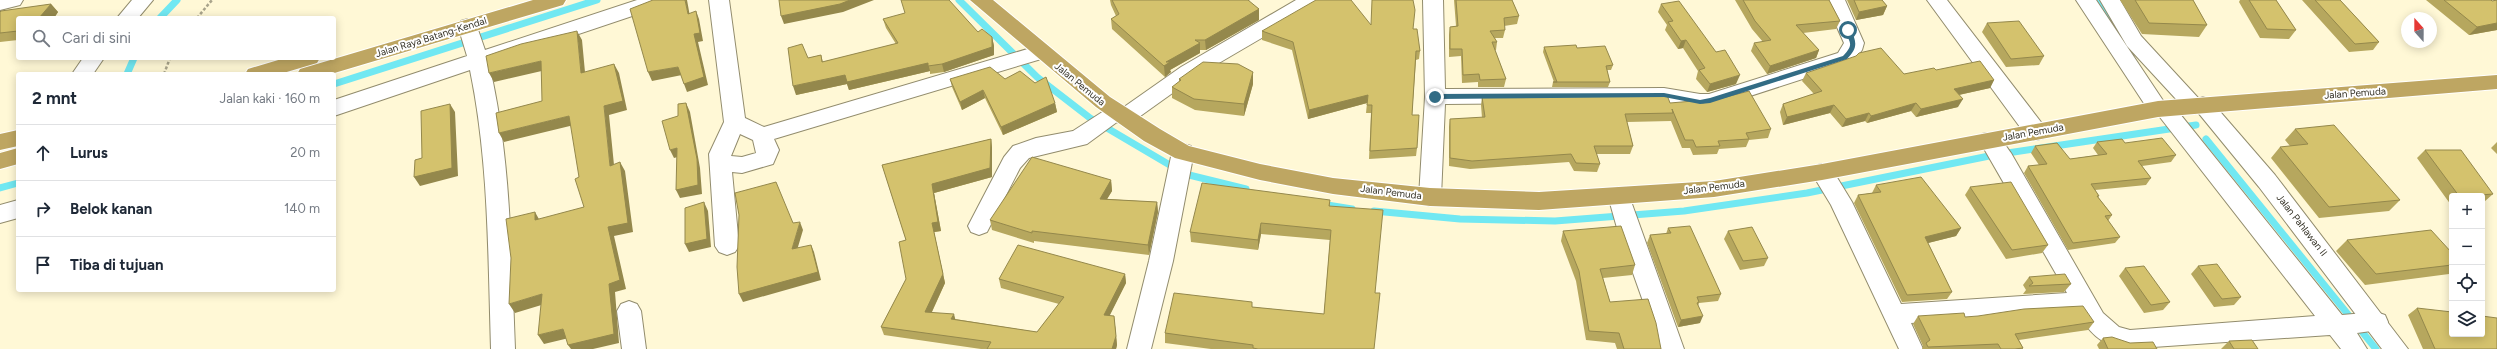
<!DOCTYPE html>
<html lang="id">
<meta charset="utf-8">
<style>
body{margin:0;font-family:Figtree,sans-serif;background:#f2f2f3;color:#1f2937}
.controls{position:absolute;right:12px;bottom:12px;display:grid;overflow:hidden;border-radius:4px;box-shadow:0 2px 10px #0003}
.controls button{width:36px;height:36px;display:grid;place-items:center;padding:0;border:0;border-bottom:1px solid #e0e1e3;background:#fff;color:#1f2937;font:20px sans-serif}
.compass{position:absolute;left:2401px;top:12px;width:36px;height:36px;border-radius:50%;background:#fff;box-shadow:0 2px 10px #0003;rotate:339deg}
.stop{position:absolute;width:12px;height:12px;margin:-9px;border:3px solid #326c85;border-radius:50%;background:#fff}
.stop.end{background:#326c85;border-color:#fff;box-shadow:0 1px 4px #0008}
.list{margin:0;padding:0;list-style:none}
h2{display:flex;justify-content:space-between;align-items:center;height:52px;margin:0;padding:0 16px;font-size:17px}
h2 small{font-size:13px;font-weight:400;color:#747a83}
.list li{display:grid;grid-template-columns:26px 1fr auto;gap:12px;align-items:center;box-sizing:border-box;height:56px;padding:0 16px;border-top:1px solid #e0e1e3}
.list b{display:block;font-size:15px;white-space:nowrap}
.list em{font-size:13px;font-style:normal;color:#747a83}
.icon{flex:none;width:22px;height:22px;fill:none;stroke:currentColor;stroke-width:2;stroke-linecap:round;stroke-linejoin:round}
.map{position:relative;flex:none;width:2497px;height:349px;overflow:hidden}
.search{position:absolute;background:#fff;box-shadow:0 2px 10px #0003;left:16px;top:16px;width:320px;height:44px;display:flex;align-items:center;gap:10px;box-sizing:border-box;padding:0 14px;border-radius:4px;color:#747a83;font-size:15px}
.panel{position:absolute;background:#fff;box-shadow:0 2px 10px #0003;left:16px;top:72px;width:320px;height:220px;border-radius:4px}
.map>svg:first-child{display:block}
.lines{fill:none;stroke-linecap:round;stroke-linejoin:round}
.stream{stroke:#71e8f2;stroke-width:7}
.minor-casing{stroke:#928c6d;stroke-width:2}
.tertiary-casing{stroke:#928c6d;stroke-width:2}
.trunk-casing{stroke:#fff;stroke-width:2}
.path{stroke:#a9a48b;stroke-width:2.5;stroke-dasharray:3 2;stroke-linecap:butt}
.minor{fill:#fff;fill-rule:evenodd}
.tertiary{fill:#fff;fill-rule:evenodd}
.trunk{fill:#bea662;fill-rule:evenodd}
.wall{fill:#b6a75e}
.shaded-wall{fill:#94884c}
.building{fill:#d4c26d;stroke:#94884c}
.route{fill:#326c85}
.labels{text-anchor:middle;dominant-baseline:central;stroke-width:4;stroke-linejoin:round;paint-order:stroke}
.street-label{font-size:10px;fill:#353226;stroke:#fff}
</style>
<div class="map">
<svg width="2497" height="349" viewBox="0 0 2497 349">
<rect width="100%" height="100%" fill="#fff8d6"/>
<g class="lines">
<path class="stream" d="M959,0L1037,77L1090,118L1185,174L1246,189
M2097,0L2127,44
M160,18L177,0
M127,74L134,58
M334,84L597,0
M2206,139L2376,349
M0,188L18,183
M1321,204L1352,209
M1374,211L1460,219L1555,221L1684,211L1807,193L1994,155L2196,125"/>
<defs>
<path id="minor" d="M0,0H23L20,5L0,10Z
M132,0H153L138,18H117Z
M637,0H668L665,5L489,64C511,157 511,253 515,349H491C488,255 489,162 470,70L334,116V100L467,56L458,26L461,21L468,19L475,21L485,50Z
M709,0H729L745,118L764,127L1041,45L1048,47L1051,52L1048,57L774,139L779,150L773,164L742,173L732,172L739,246L735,252L727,255L719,252L715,246L709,154L724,122ZM740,134L753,140L756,153L742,157L731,156Z
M1296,0H1321L1318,5L1195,77L1132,122L1125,125L1117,122L1087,144L1029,158L1020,168L987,232L979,235L971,232L968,226L1004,157L1013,146L1036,138L1073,131L1110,107L1117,104L1124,107L1181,67Z
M1423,0H1443L1445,89L1664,88L1700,94H1709L1838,53L1844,43L1825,0H1845L1864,43L1862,50L1852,63L1710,109L1700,110L1664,102L1445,104L1441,197L1438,203L1430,206L1422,203L1419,197L1425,97Z
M1927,0H1947L2044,126L2047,132L2044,138L2036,140L2028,138Z
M2076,0H2096L2164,102L2172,104L2342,315L2376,312L2385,315L2388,322L2385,329L2357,333L2367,349H2341L2330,335L2124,349C2101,345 2088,331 2077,312L1911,323L1923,349H1899L1831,205L1811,172L1814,166L1822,164L1830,166L1852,202L1901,304L2067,293L1979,140L1982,134C1998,130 2003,142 2011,153L2103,313L2119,327L2130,330L2315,316L2159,116L2151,114Z
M2100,0H2120L2141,36L2201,101L2205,106L2201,111L2194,114L2187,111L2127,46Z
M83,58H104L93,74H72Z
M1183,144L1191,146L1194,152L1173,261L1151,349H1127L1149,261L1172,152L1175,146Z
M1619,187L1627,190L1684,349H1660L1617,228L1608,196L1611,190Z
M18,200V218L0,223V205Z
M629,301L637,304L641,311L646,349H622L617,311L621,304Z"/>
<path id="tertiary" d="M2203,97L2210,100L2275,175L2408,349H2382L2259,187L2196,110L2192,105L2196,100Z"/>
<path id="trunk" d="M533,0H566L563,5L331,74H297L300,69Z
M970,0H993L1110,97L1160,129L1189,146L1260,164L1333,178L1430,188L1539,192L1714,181L1822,164L2158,101L2497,75V89L2158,117L1822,180L1714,197L1539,210L1430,206L1333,194L1260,180L1175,158L1144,141L1096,107Z
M285,58H320L317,63L280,74H245L248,69Z
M18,130V146L0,150V134Z
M18,148V164L0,169V153Z"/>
</defs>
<use href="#minor" class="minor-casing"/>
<use href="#tertiary" class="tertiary-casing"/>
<use href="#trunk" class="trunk-casing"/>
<path class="path" d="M197,18L212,0
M164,74L170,58"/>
<use href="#minor" class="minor"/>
<use href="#tertiary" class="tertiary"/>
<use href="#trunk" class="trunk"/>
</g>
<path class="wall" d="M1110,0H1250L1248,1L1259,9V20L1206,50H1200V53L1170,70L1171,72L1165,77L1112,29L1111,19L1116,16L1111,5Z
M1454,0H1512L1519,16L1517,24L1504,26L1505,30L1503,38H1495L1497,42L1496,50H1495L1506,79L1504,87H1478V82L1462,83L1461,56L1449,57V35L1450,27L1456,26Z
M1735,0H1829L1840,21L1836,29L1803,33L1819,50L1816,58L1767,74L1751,51L1754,43L1763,42L1752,29Z
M1847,0H1882L1887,6L1883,15L1856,20Z
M2120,0H2193L2207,25L2199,37L2142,34Z
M2240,0H2276L2296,30L2289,39L2260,38L2239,2Z
M2302,0H2340L2379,42L2373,50L2349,52Z
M2426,0H2491L2492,1L2497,0V30L2469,35Z
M51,4L58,12L54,18H18V40L0,42V12Z
M1661,4L1736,84L1707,92L1696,79L1698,71L1683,48L1678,49L1665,30L1667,25L1658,12Z
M883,19L978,32L992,37L994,46V55L944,72L930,74V71L849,90L847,84L796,95L808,58L821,55L823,62L896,44L886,28Z
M1987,23L2044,56L2039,65L2006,67L1982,32Z
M1370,25L1413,29L1420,51L1419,59L1416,60L1412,115L1417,148L1416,156L1369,159L1371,113H1366L1367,103L1308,119L1292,50L1262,40V31Z
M1544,47L1577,48L1613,65L1611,70H1607L1610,82L1608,87H1552L1553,82H1554L1543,52Z
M1936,70L1994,80L1990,88L1959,95L1958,107L1916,117L1911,111L1867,123L1865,121L1842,127L1830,113L1783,125L1780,112L1783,104L1814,94L1802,81L1806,73L1904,74Z
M1253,72V84L1244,116L1195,110L1172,98V87L1179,82V79Z
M950,79H1005L1055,103L1057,112L1003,135L985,98L962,110L952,87Z
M1482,97L1670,103L1771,129L1768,138L1749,140L1746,147L1719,149L1717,154L1693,155L1690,148H1682L1671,121L1627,122L1633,146L1630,154H1596L1600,164L1597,172L1574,171L1569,162L1470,169L1449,166V127L1450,119L1482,118L1481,105Z
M2295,129L2400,200L2389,211L2319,218L2271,158L2280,147L2290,146L2285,140Z
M991,139L992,148V177L934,193L941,231L934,232L945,283L932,312L955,319L1037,332L1059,304L1001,288L999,279L1125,274L1126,283L1109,316L1115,325L1117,345L1116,349H981L884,335L881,327L906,279V240L882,165Z
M2097,142L2125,143L2176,155L2171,162L2142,166L2151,178L2146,185L2095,190L2099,196L2098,197L2112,215L2108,221L2120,237L2115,243L2068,250L2024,173L2028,166L2039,165L2031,153L2035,146L2070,159L2098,155L2093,148Z
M2497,142V154L2491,148Z
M2425,150L2493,194L2484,202H2482V196H2452V205H2451L2417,158Z
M1111,180L1112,191L1107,199L1157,202L1158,212L1149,255L1034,241V243L992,230L990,220Z
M1876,185L1961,228L1956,236L1928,243L1952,292L1947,299L1902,302L1854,203L1858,195L1872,193Z
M1970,187L2048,245L2042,253L2006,259L1965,195Z
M1330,200V206L1375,293L1374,349H1211L1165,343V333L1252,307L1324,314L1330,240L1261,234L1258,250L1191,242L1190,232Z
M1668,228L1721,294L1718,301L1699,303L1698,306L1700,323L1678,327L1647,243L1650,235L1666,234Z
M1563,231L1635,265L1632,275L1603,278L1610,302L1661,349H1617L1615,343L1586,340L1576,281L1561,241Z
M1728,231L1768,258L1764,266L1740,270L1724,239Z
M2347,240L2452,253V272L2449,274L2365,285L2336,251Z
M2198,266L2241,297L2234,305L2214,307L2191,274Z
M2125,268L2170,302L2163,310L2144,313L2119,276Z
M2029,277L2071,284L2064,292L2023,294L2026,290L2023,285Z
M2417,308L2497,349H2423L2408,315Z
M1918,316L1965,317L2094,322L2088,330L2019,340L2023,348V349H1922L1923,346L1913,324Z
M2103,338L2130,343L2157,349H2099L2097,345Z
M2229,341L2258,349H2221Z"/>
<path class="shaded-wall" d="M685,0H687L691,22L688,14Z
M850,0H874L843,12L784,24L781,16Z
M51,4L58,12L54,18H39Z
M1887,6L1883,15L1856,20L1859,12Z
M1259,9V20L1206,50L1205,40Z
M696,11L699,19L703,41L698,42L708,85L687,92L684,84L694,34Z
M2497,23V30L2469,35L2477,27Z
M577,31L582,40L586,83L581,73Z
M992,37L994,46V55L944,72L942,64Z
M1686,40L1683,48L1678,49L1681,41Z
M1200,43V53L1170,70L1171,72L1165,77L1164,66L1166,62Z
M1819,50L1816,58L1767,74L1770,66Z
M541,61L546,70L494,82L489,73Z
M928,63L930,71L849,90L847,84L796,95L793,86L845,75Z
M614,64L619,73L627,110L609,115L615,175L610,166L604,106Z
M678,67L682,75L652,81L648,72Z
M1253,72V84L1244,116V104Z
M1740,75L1736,84L1707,92L1710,84Z
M1994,80L1990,88L1949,97L1954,89Z
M983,90L985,98L962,110L960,102Z
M1368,95L1367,103L1308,119L1309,110Z
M1963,99L1958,107L1916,117L1921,109Z
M686,103L690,112L700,168L702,194L680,198L676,190Z
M1055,103L1057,112L1003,135L1001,127Z
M1916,103L1911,111L1867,123L1871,116Z
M450,104L455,112L458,176L420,186L414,177Z
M1834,105L1830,113L1783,125L1787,117Z
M1869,113L1865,121L1842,127L1846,119Z
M569,116L574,125L504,142L499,133Z
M991,139L992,148V177L934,193L941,231L934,232L945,283L928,320L925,312L932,223V184Z
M677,148L681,156L674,158L670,150Z
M620,162L625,171L633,232L614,236L626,289L615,292L619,343L593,349H571L568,345L609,284L608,227Z
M1111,180L1112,191L1101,209L1100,199Z
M704,202L708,211L711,247L689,252L685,244Z
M1157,202L1158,212L1149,255L1148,245Z
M535,212L540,221L535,220Z
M800,222L803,230L795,257L792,249Z
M1261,223V234L1258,250V240Z
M1961,228L1956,236L1920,245L1925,237Z
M811,245L814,252L821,280L743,302L739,294Z
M1125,274L1126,283L1106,323L1104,315Z
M542,294L548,303L515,313L509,304Z
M954,314L956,322L951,319Z
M1114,316L1117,345L1116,349H1112Z
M1703,316L1700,323L1678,327L1681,320Z
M563,329L569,338L544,344L538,335Z"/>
<path class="building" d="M653,0H685L688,14L696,11L700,33L694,34L704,77L684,84L678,67L648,72L630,9Z
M779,0H850L840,4L781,16Z
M901,0H949L978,32L982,29L992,37V47L942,64L928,66V63L847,82L845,75L793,86L788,48L802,44L808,58L821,55L822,62L898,43L883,19L905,13Z
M1112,0H1248L1259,9L1205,40H1195L1200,43L1166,62H1170L1164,66L1111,19L1119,14Z
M1316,0H1351L1371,25L1372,0H1413L1415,10L1413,29H1417L1420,51H1416L1412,115H1419L1417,148L1370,151L1372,105H1367L1368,95L1309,110L1293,42L1262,31Z
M1456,0H1512L1519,16L1504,18L1505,30L1490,31L1497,42H1492L1506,79L1480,80L1479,74L1463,75L1462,49H1450V27L1458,26Z
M1743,0H1829L1840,21L1796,25L1819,50L1770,66L1754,43L1771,40L1755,21Z
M1854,0H1882L1887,6L1859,12Z
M2135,0H2193L2207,25L2149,23Z
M2249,0H2276L2296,30L2267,29Z
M2315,0H2340L2379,42L2355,44Z
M2444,0H2491L2492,1L2497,0V23L2477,27Z
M1679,1L1716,52L1725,50L1740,75L1710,84L1699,70L1705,68L1686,40L1681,41L1668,22L1673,21L1661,4Z
M51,4L39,18H18V31L0,33V12L1,11Z
M2019,21L2044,56L2011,59L1987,23Z
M577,31L581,73L614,64L623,101L604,106L610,166L620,162L628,223L608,227L620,280L609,284L614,334L568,345L563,329L538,335L542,294L509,304L511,258L506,219L535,212V220L584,207L575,179L579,177L569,116L499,133L496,113L542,101L541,61L489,73L486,56L521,44Z
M1576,45L1577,48L1605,46L1613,65L1606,66L1610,82H1553H1557L1544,47Z
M1881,48L1904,74L1934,68L1936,70L1980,61L1994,80L1954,89L1963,99L1921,109L1916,103L1871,116L1869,113L1846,119L1834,105L1787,117L1783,104L1822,91L1806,73L1856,56L1859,53Z
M1203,62L1238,64L1253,72L1244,104L1194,99L1172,87L1181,80L1179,79Z
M990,67L1005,79L1020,71L1035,83L1046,77L1055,103L1001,127L983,90L960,102L950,79Z
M1749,91L1771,129L1746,133L1749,139L1718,141L1720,146L1696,147L1693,140H1685L1672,109L1673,113L1625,114L1633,146H1594L1600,164L1576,163L1571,154L1472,161L1450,158V119L1485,117L1482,97L1667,95L1670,103L1693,101L1703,103Z
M686,103L697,159L698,185L676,190L677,148L670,150L662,121L678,116V104Z
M450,104L452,168L414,177L415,160L422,158L421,111Z
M2334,125L2400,200L2329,207L2280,147L2308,144L2295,129Z
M2162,138L2176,155L2138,161L2151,178L2091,184L2099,196H2097L2112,215L2105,216L2120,237L2073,243L2028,166L2047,164L2035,146L2057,143L2070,159L2107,154L2097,142L2122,139L2125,143Z
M991,139L990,168L932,184L938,222L932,223L943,274L925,312L954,314L951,319L1037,332L1064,297L999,279L1018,245L1125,274L1104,315L1114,316L1116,336L1112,349H987L991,342L881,327L906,279L899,242L906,240L882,165Z
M2425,150H2461L2493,194L2468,196H2459Z
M1032,157L1111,180L1100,199L1157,202L1148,245L1032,231V233L990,220Z
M1921,177L1961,228L1925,237L1952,292L1907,295L1858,195L1881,192L1876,185Z
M776,182L793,223L800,222L792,249L811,245L818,272L739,294L737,267L739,215L735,193Z
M2011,182L2048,245L2012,250L1970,187Z
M1202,183L1330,200L1329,206L1383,210L1375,293H1380L1374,349H1258L1253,348V345L1165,333L1174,293L1252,302V307L1324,314L1331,230L1261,223L1258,240L1190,232Z
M704,202L707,239L685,244V208Z
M1621,226L1635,265L1600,269L1610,302L1648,299L1656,323L1661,349H1624L1619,333L1589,331L1579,271L1563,231Z
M1690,226L1721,294L1697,297L1699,302L1697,303L1703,316L1681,320L1650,235L1671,233L1668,228Z
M1752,227L1768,258L1743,261L1728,231Z
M2431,230L2452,253V265L2376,274L2347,240Z
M2217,264L2241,297L2222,299L2198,266Z
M2144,266L2170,302L2151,305L2125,268Z
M2065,274L2071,284L2029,286L2033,283L2029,277Z
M2083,306L2094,322L2015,334L2023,348L2015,349H2001L1998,344L1928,347L1926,343L1930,340L1918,316L1964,313L1965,317L1978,316L2024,309Z
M2417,308L2452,312V334H2482V316L2497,318V349H2435Z
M2112,337L2130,343L2153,342L2157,349H2108L2103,338Z
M2252,340L2258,349H2234L2229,341Z"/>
<path class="route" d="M1846,28H1850C1857,42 1858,48 1847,59L1710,103L1700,104L1664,97L1435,99L1432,97L1435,94L1664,93L1700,100L1710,98L1843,56C1857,42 1846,42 1846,28Z"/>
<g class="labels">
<g class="street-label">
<text transform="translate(431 37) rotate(-17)">Jalan Raya Batang-Kendal</text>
<text transform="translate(1080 84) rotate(39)">Jalan Pemuda</text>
<text transform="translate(2355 93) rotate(-4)">Jalan Pemuda</text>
<text transform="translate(2033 132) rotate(-10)">Jalan Pemuda</text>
<text transform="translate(1714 187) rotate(-7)">Jalan Pemuda</text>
<text transform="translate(1391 192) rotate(7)">Jalan Pemuda</text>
<text transform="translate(2302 225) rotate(52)">Jalan Pahlawan II</text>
</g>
</g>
</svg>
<div class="controls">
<button>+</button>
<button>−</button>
<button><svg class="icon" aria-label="locate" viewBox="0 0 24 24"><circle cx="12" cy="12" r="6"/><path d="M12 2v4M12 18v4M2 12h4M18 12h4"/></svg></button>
<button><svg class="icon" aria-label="layers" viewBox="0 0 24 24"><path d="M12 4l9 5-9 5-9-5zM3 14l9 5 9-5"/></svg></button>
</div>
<svg class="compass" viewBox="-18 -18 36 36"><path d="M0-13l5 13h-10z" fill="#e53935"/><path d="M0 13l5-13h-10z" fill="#747a83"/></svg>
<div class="stop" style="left:1848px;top:30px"></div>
<div class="stop end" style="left:1435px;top:97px"></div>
<div class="search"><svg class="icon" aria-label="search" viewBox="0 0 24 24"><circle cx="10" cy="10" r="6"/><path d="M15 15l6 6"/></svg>Cari di sini</div>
<section class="panel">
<h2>2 mnt<small>Jalan kaki · 160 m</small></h2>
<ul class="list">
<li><svg class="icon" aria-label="ahead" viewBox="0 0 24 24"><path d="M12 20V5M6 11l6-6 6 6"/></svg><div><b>Lurus</b></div><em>20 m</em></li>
<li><svg class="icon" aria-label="right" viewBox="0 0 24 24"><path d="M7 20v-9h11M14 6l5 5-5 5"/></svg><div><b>Belok kanan</b></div><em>140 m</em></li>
<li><svg class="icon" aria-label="arrive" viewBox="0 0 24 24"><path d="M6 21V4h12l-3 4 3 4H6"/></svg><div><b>Tiba di tujuan</b></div></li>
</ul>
</section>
</div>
